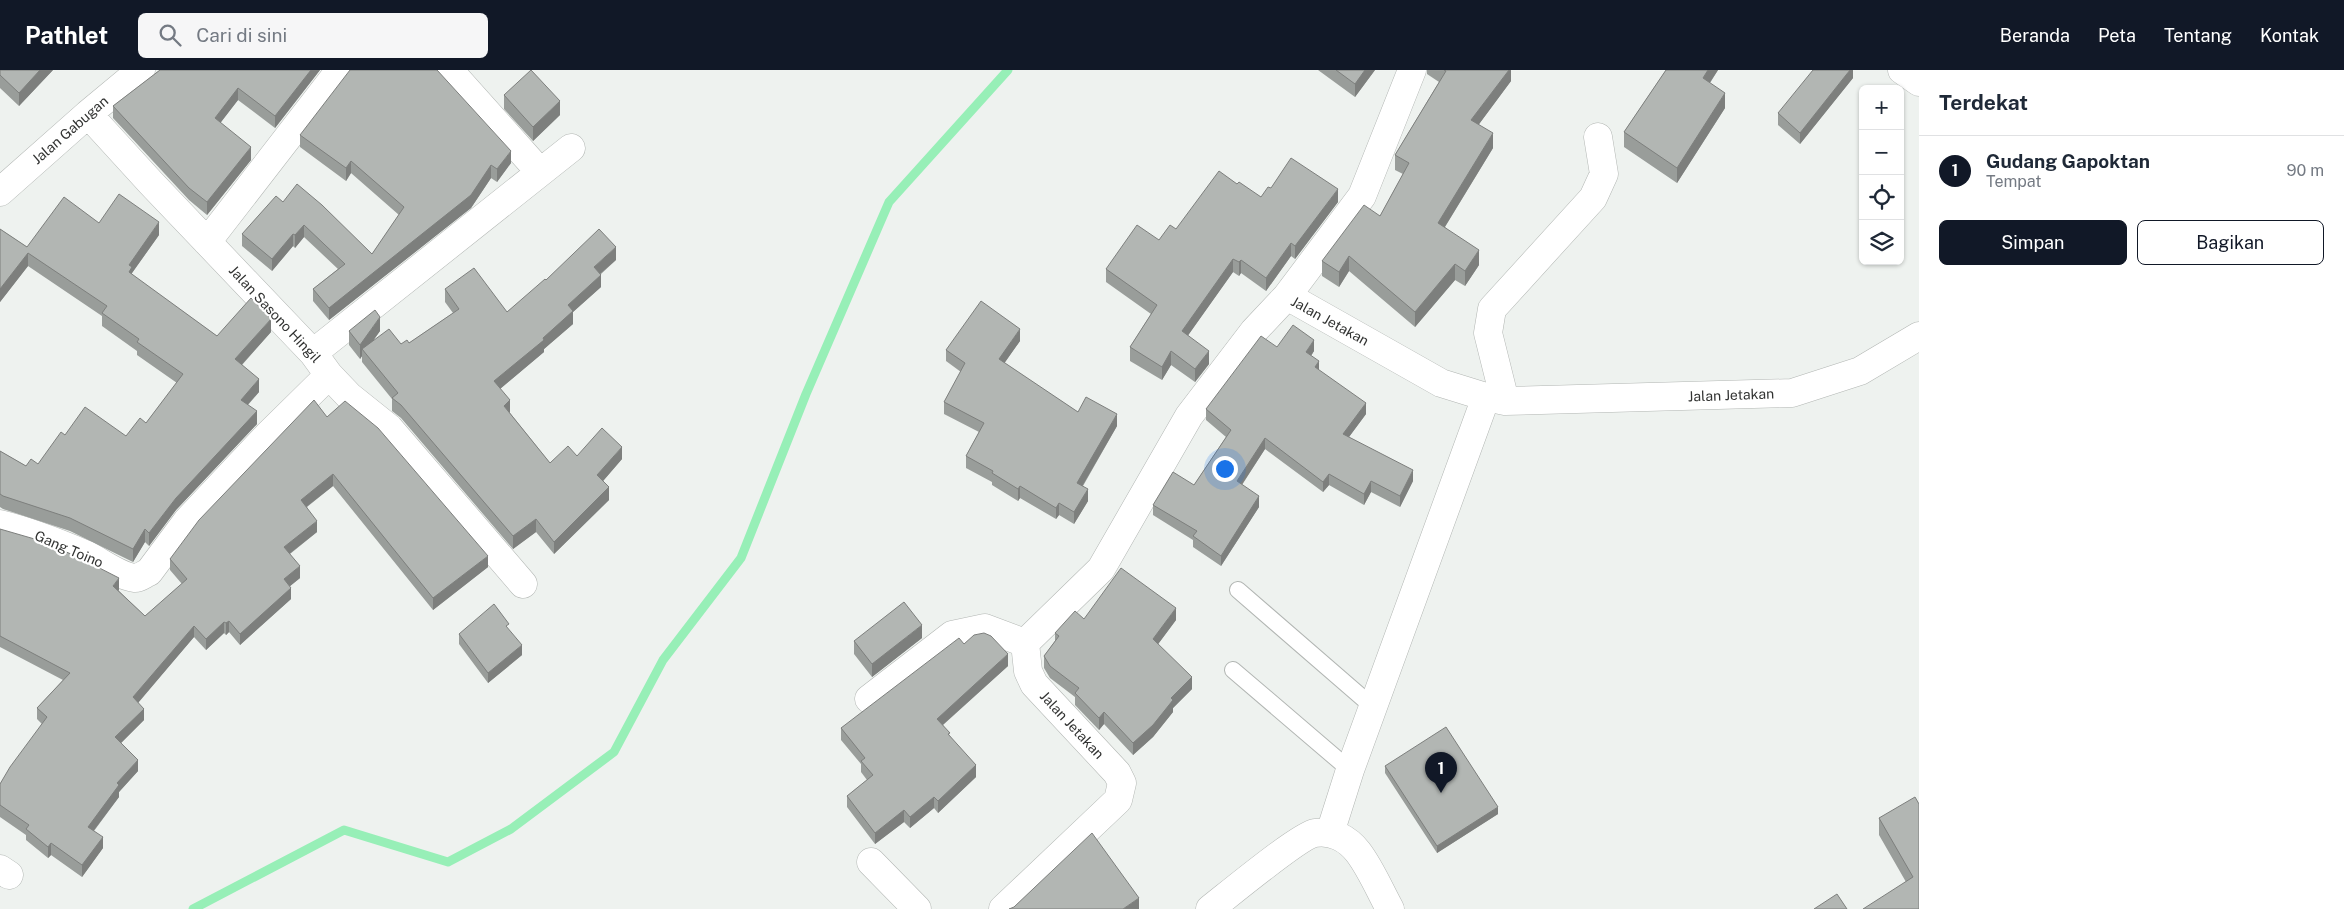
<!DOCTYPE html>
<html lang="id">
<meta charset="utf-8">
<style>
body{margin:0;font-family:"Public Sans",sans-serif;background:#f6f6f7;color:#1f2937}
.controls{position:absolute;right:15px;top:15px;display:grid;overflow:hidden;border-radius:8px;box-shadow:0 1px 4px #0004}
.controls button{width:45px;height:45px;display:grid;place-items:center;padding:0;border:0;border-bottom:1px solid #e0e1e3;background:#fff;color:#1f2937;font:25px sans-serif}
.you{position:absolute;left:1224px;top:398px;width:18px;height:18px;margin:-12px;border:4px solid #fff;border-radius:50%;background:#1a73e8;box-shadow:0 0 0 8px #1a73e833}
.badge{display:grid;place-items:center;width:32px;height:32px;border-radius:50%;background:#111827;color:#fff;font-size:16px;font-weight:700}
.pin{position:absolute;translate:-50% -41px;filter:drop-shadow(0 1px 2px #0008)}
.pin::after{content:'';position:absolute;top:26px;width:18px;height:15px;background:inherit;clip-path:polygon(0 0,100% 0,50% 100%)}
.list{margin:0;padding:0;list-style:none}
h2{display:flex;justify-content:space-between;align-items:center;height:65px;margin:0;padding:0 20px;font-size:21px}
h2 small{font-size:16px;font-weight:400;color:#747a83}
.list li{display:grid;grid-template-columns:32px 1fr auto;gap:15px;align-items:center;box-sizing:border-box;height:70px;padding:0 20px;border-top:1px solid #e0e1e3}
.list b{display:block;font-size:19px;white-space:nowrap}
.list p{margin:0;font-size:16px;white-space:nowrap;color:#747a83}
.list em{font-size:16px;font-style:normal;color:#747a83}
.actions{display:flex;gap:10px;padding:15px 20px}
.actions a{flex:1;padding:11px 0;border:1px solid #111827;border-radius:8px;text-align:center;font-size:18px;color:#111827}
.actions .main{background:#111827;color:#fff}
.icon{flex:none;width:28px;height:28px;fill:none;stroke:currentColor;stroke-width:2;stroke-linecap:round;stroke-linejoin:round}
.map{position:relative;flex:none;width:1919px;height:839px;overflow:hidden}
header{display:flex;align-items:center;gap:30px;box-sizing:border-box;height:70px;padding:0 25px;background:#111827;color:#fff}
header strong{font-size:24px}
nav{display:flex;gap:28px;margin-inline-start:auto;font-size:18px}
.search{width:350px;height:45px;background:#f6f6f7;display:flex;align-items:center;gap:12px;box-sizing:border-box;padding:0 18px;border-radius:8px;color:#747a83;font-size:19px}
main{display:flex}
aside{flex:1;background:#fff}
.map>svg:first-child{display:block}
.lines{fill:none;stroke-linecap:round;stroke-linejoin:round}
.stream{stroke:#97efb7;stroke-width:9}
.service-casing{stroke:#b2b6b3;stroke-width:18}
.minor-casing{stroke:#b2b6b3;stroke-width:29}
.service{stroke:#fff;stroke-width:16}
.minor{stroke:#fff;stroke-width:28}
.wall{fill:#999d9a}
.shaded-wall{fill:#7d7f7d}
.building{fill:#b2b6b3;stroke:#7d7f7d}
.labels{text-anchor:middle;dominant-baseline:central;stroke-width:4.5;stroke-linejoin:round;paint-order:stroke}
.street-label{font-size:14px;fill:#323332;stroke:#fff}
</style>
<header>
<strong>Pathlet</strong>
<div class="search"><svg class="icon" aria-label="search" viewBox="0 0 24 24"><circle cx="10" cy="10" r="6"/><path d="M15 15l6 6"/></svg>Cari di sini</div>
<nav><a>Beranda</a><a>Peta</a><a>Tentang</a><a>Kontak</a></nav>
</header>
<main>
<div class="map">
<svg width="1919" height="839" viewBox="0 0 1919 839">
<rect width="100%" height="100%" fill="#eef2ef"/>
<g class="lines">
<path class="stream" d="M193,839L344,760L448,792L511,759L614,682L663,590L741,488L806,324L889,132L1008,0"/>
<defs>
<path id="service" d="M1238,520L1373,637
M1233,600L1350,700"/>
<path id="minor" d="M449,0L540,102
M1902,0L1919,12
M0,122L88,44L141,0
M207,172L340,0
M1287,226L1362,126L1412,0
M313,283L571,78
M329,305L349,326L389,358L523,514
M1505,331L1488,263L1492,239L1593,128L1604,104L1598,67
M0,454C29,461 57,472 85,484C100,491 118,506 135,508C140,508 144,504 149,502L187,451L268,365L329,305L313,283L151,113L88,44
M869,629L952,565L985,558L1025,573
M1330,763L1350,700L1486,327
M871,792L917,839
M0,799L9,805
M1003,839L1118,730L1122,713L1117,703L1034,614L1028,601L1025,573L1101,499L1189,346L1254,261L1287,226L1441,313L1486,327L1505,331L1792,323L1860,301L1919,266
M1210,839C1228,825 1299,766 1315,763C1332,760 1348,769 1358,782C1371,799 1380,821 1390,839"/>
</defs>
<use href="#service" class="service-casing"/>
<use href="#minor" class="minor-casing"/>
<use href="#service" class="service"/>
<use href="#minor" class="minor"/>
</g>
<path class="wall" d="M0,0H53L19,36L0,18Z
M160,0H320L275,58L238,30L220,53L251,90L207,145L189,130L113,48V36Z
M1318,0H1375L1355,27Z
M1427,0H1511V11L1479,54L1493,78L1445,157L1479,195L1465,216L1455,210L1415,257L1349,201L1339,217L1322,206V191L1380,146L1403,104L1395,100V85L1439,12L1427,4Z
M1666,0H1718L1710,13L1725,38L1677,113L1624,77V62Z
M1853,0V8L1800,74L1778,55V43Z
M504,25L560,45L533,71L504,39Z
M300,65L511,93L497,112L491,108L471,138L329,250L313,231V219L338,199L304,167L295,178L293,176L272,201L242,176V164L283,132L372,184L399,145L351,103L346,111L300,77Z
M1237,114L1261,127L1271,118L1338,132L1295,189L1291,186L1266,221L1241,203L1239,206L1233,202L1188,265L1209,294L1195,312L1171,295L1162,310L1130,291V277L1151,244L1106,212V199L1159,170L1176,159Z
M0,159L27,177L159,165L132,203V205L217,266L271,262L242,295L259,322L248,335L257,354L176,440L149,476L145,472L133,492L70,461L3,439L0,437V381L26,396L38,394L65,365L126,366L146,353L177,313L137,285V281L102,256V246L28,196L0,232Z
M616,190L601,204V217L573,242V254L544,279V282L500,319L510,343L550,393L577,386L622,389L603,411L609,430L554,484L536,462L513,479L401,348L392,341V329L362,292V286L360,289L349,275V261H380L372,272L401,274L409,273L453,243L445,232V219L507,242L546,210Z
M1020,271L1004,293L1078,342L1117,356L1083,416L1088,431L1074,454L1059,445L1056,449L1020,428L1018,431L992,415V412L966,398V386L979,362L944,344V332L961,302L946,291V280Z
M1277,277L1314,281L1311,286L1319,300L1366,344L1349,367L1413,411L1400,437L1371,422L1364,435L1329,415L1323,422L1265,379L1242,415L1259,437L1221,496L1193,477V470L1153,445V435L1194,415L1226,367L1206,350V339Z
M327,347L488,497L433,540L333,416L307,437L317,462L290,484L300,508L290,516L291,529L240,575L229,562L226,565L224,563L206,580L194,567L138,632L144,650L121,673L138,701L119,722V727L94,761L103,778L82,807L51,785L48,788L26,770V765L0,747V714L42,654L37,649V638L63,610L0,577V459L119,520H118L145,546L182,514L170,500V489Z
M1084,549L1176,550L1158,574L1192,619L1173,638V642L1153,667L1133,685L1104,654L1099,660L1075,635V627L1050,608L1044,598V586L1055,571V563Z
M509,560L522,585L488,613L459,574V564Z
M922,568L872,607L854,584V571Z
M964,574L1008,596L943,655L976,707L938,743L934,738L910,758L904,752L875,774L847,737V726L867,710L861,702V694L841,670V658Z
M1385,696L1498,744L1437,783L1385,703Z
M1919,734V839L1906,812L1879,765V748Z"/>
<path class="shaded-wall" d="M40,0H53L19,36V23Z
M311,0H320L275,58V46Z
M1365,0H1375L1355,27V14Z
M1509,0H1511V11L1471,65V50Z
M1708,0H1718L1703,23V8Z
M1850,0H1853V8L1800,74V63Z
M238,18V30L215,60V48Z
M1725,23V38L1677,113V98Z
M560,31V45L533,71V57Z
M1493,63V78L1438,168V153Z
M251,77V90L207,145V132Z
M511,81V93L497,112V99Z
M351,91V103L346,111V98Z
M491,95V108L471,138L329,250V238Z
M1338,119V132L1295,189V176Z
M159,152V165L132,203V210L129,215V195Z
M304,155V167L295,178V165Z
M293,164V176L272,201V189Z
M1291,173V186L1266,221V208Z
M616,177V190L594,209V197Z
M1479,180V195L1465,216V201Z
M28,183V196L0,232V219Z
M1349,186V201L1339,217V202Z
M1233,189V202L1182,274V261Z
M1241,190V203L1239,206V192Z
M1455,194V210L1415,257V242Z
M601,205V217L573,242V254L544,279V282L494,324V311L568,235Z
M380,247V261L365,282L362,279V286L360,289V275Z
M271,249V262L235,302V289Z
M1020,259V271L999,301V289Z
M1314,270V281L1306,293V282Z
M1171,281V295L1162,310V297Z
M1209,281V294L1195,312V299Z
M1319,291V302L1315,297Z
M259,309V322L241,342V330Z
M510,330V343L504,336Z
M1366,333V344L1343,375V364Z
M257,341V354L176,440L149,476V463L176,428Z
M1117,344V356L1077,425V413Z
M1265,368V379L1237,422V411Z
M622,377V389L597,418V405Z
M1413,400V411L1400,437V426Z
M333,404V416L301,441V430Z
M1329,404V415L1323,422V412Z
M1371,411V422L1364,435V424Z
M1020,416V428L1018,431V419Z
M609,417V430L554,484V472Z
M1088,419V431L1074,454V442Z
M1259,426V437L1221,496V486Z
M1059,433V445L1056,449V438Z
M536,449V462L513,479V466Z
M317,451V462L284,488V477Z
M145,459V472L133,492V479Z
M488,486V497L433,540V528Z
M300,496V508L284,521V509Z
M119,508V520L113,527V516Z
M291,518V529L240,575V564Z
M1176,538V550L1153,581V569Z
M229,551V562L226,565V553Z
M224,552V563L206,580V569Z
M922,555V568L872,607V594Z
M194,556V567L133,639V627Z
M522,575V585L488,613V603Z
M1008,584V596L937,660V649Z
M1192,607V619L1173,638V642L1153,667L1133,685V673L1171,628Z
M144,639V650L115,679V667Z
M1104,642V654L1099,660V648Z
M138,690V701L119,722V727L88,768V757L117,713Z
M976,695V707L938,743V731Z
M934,727V738L910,758V747Z
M1498,737V744L1437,783V776Z
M904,740V752L875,774V763Z
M103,767V778L82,807V795Z
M51,773V785L48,788V777Z
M1139,828V839H1123Z"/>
<path class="building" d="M0,0H40L19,23L0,5Z
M160,0H311L275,46L238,18L215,48L251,77L207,132L189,118L113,36Z
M350,0H437L511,81L497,99L491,95L471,125L329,238L313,219L345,194L304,155L295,165L293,164L272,189L242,164L276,126L283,132L297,114L322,135L372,184L404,137L351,91L346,98L300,65Z
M531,0L560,31L533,57L504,25Z
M1336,0H1365L1355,14Z
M1444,0H1509L1471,50L1493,63L1438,153L1479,180L1465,201L1455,194L1415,242L1349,186L1339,202L1322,191L1364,135L1380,146L1409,93L1395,85L1446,1Z
M1666,0H1708L1703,8L1725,23L1677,98L1624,62Z
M1813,0H1850L1800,63L1778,43Z
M1291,88L1338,119L1295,176L1291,173L1266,208L1241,190L1239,192L1233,189L1182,261L1209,281L1195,299L1171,281L1162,297L1130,277L1157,235L1106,199L1137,155L1159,170L1170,155L1176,159L1219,101L1237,114L1239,112L1261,127L1268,117L1271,118Z
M119,124L159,152L129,195L132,197L129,202L217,266L251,228L271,249L235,289L259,309L241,330L257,341L176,428L149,463L145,459L133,479L70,448L3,426L0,424V381L26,396L31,389L38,394L61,362L65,365L85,337L126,366L140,348L146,353L183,304L137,272L139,269L102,243L107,236L28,183L0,219V159L27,177L64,127L99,153Z
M599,159L616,177L594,197L601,205L568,235L573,241L543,268L544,270L494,311L510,330L504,336L550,393L568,376L577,386L602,358L622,377L597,405L609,417L554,472L536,449L513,466L401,335L392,328L398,323L362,279L389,259L401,274L407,270L409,273L459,239L445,219L474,198L507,242L545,209L546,210Z
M981,231L1020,259L999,289L1078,342L1086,327L1117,344L1077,413L1088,419L1074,442L1059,433L1056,438L1020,416L1018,419L992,403L993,401L966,386L984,353L944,332L965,293L946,280Z
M375,240L380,247L360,275L349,261Z
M1293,255L1314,270L1306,282L1319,291L1315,297L1366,333L1343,364L1413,400L1400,426L1371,411L1364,424L1329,404L1323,412L1265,368L1237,411L1259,426L1221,486L1193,466L1197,461L1153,435L1173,402L1194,415L1231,360L1206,339L1261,266L1277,277Z
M314,330L327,347L345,331L378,358L488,486L433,528L333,404L301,430L317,451L284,477L300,496L284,509L291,518L240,564L229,551L226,553L224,552L206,569L194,556L133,627L144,639L115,667L138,690L117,713L119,715L88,757L103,767L82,795L51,773L48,777L26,759L29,755L0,735V714L10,697L47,647L37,638L70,603L0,566V459L38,470L78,487L119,508L113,516L145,546L187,509L170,489L199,450Z
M1121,498L1176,538L1153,569L1192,607L1171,628L1173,630L1153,655L1133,673L1104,642L1099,648L1075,623L1079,618L1050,596L1044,586L1059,566L1055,563L1075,541L1084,549Z
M904,532L922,555L872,594L854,571Z
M494,534L509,554L506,556L522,575L488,603L459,564Z
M984,563L991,566L1008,584L937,649L950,663L948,664L976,695L938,731L934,727L910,747L904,740L875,763L847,726L873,705L861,691L865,688L841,658L959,568L964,574L974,565Z
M1446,657L1498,737L1437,776L1385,696Z
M1915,727L1919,734V839H1863L1913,807L1879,748Z
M1092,763L1139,828L1123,839H1009L1014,837Z
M1837,824L1847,839H1814Z"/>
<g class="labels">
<g class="street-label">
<text transform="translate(70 60) rotate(-41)">Jalan Gabugan</text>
<text transform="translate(275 244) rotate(47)">Jalan Sasono Hingil</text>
<text transform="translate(1330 251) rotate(29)">Jalan Jetakan</text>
<text transform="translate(1731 325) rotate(-2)">Jalan Jetakan</text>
<text transform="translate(69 479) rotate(23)">Gang Toino</text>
<text transform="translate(1072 655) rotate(47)">Jalan Jetakan</text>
</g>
</g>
</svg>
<div class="controls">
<button>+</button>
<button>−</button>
<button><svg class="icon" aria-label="locate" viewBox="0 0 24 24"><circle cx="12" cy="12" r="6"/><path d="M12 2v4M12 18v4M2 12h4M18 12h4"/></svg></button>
<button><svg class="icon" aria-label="layers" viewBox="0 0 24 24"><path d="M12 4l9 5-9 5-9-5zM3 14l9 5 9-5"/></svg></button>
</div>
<div class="you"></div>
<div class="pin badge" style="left:1441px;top:723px">1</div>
</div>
<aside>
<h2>Terdekat<small></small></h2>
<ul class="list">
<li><span class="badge">1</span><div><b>Gudang Gapoktan</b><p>Tempat</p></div><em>90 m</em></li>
</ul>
<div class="actions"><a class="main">Simpan</a><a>Bagikan</a></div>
</aside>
</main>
